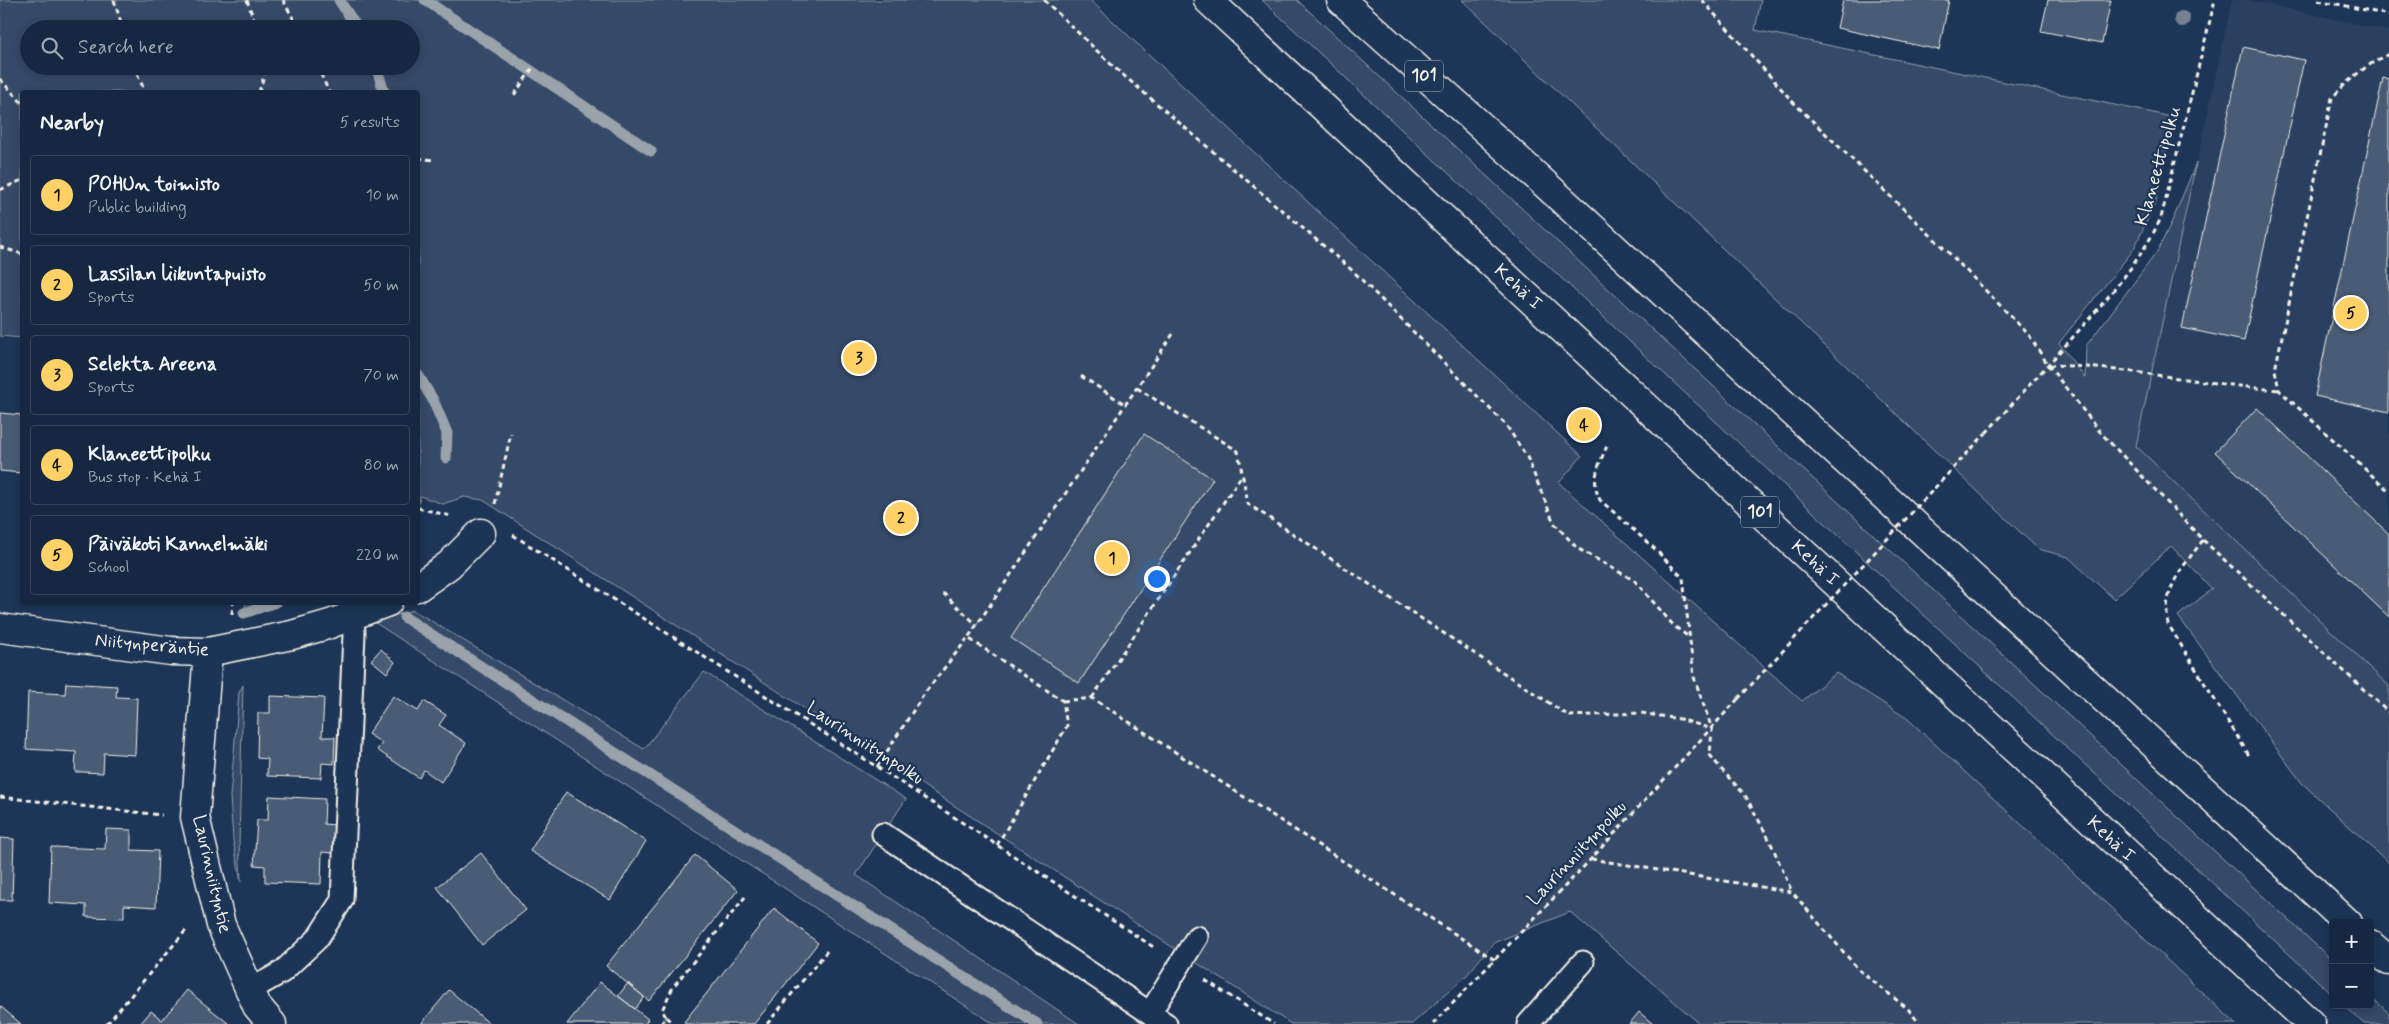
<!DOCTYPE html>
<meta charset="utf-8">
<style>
body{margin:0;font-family:Mynerve,sans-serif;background:#23344c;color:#f1f3f6}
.controls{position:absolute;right:15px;bottom:15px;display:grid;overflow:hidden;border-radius:5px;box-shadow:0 2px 8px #0003}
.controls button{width:45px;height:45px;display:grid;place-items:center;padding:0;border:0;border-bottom:1px solid #35445a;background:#162841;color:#f1f3f6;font:25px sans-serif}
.you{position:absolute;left:1156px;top:578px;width:18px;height:18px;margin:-12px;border:4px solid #fff;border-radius:50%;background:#1a73e8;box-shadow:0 0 0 8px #1a73e833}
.badge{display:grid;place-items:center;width:32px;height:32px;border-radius:50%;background:#ffd166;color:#111;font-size:16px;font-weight:700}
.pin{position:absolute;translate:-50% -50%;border:2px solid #fff;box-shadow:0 1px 5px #0006}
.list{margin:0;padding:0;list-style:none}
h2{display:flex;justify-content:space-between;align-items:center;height:65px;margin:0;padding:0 20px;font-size:21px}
h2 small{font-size:16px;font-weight:400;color:#9ea6b1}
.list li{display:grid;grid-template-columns:32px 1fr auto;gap:15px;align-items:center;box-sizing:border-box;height:80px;margin:0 10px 10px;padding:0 10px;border:1px solid #35445a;border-radius:5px}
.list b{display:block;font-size:19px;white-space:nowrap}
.list p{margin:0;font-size:16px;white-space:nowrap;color:#9ea6b1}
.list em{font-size:16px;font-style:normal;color:#9ea6b1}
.icon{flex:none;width:28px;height:28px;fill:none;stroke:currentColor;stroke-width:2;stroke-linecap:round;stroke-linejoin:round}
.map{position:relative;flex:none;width:2389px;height:1024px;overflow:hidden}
.search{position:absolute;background:#162841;box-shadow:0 2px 8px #0003;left:20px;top:20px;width:400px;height:55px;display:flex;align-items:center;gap:12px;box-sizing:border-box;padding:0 18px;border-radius:28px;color:#9ea6b1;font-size:19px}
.panel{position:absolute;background:#162841;box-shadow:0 2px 8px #0003;left:20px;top:90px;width:400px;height:515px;border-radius:5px}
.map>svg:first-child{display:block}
.built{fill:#2a4060}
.green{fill:#354a67;stroke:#949ea8;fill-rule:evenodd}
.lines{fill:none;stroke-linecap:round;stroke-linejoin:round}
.stream{stroke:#9aa2ab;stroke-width:11}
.building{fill:#485b74;stroke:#f4f1e8}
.lane-casing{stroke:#f4f1e8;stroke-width:25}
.street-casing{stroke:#f4f1e8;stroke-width:31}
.highway-casing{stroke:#f4f1e8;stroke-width:31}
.path{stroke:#f4f1e8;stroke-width:3;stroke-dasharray:5 4;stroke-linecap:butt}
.lane{stroke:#1d3557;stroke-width:21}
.street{stroke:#1d3557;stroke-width:28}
.highway{stroke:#1d3557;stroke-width:28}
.path-bridge{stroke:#f4f1e8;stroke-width:3;stroke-dasharray:5 4;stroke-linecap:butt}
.tree{fill:#748191}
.labels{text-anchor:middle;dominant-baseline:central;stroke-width:4.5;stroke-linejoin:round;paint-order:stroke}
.shield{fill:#1d3557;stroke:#b4b9bc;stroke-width:1}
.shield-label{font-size:18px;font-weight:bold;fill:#f4f1e8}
.street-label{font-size:19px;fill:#f4f1e8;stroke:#1d3557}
</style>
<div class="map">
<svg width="2389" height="1024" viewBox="0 0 2389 1024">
<rect width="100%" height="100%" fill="#1d3557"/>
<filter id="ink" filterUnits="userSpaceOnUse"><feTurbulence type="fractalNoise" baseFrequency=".02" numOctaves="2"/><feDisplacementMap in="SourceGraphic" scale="10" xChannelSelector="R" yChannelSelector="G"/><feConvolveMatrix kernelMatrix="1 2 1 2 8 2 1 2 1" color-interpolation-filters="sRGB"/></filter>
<g filter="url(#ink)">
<path class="built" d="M2232,0H2248L2389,31V686L2136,446Z"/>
<path class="green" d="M0,0H1090L1582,456L1559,483L1802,701L1836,673L1908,719L2236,1024H1700L1570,912L1493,943L1467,975L1412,1024H1291L483,500L464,497L443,504L420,496L418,507V92H22V338L0,336ZM29,29H411V66H29Z
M1262,0H1297L2333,961V995Z
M1462,0H1761L1755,30L2172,117L2156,201L2134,249L2059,343L2085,378L2086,346L2157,252L2174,217L2196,163L2136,446L2389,686V863L2302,783L2178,616L2212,589L2171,546L2114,599L2068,557L2038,549Z
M246,603V602L276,603L244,613Z
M413,610L644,749L704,672L906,799L856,875L1079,1024H994L374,622Z
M243,685L239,843L241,882L233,840L230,797L239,693Z
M2370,996L2389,1013V1024H2364L2344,1005H2370Z"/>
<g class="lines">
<path class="stream" d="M339,0L358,29
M425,0L651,151
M376,66L384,92
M418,375L433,400L447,433L446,458
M244,613L276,602
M404,617L1037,1024"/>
</g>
<path class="building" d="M1843,0H1949L1939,50L1837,28Z
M2048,0H2111L2102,43L2041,31Z
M2243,47L2304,60L2244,341L2182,328Z
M2383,78L2389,79V412L2315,396Z
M2257,408L2389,534V617L2215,452Z
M0,413L22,415L21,473L0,471Z
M1144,434L1213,479L1079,683L1011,638Z
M381,649L395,662L387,673L371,660Z
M66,683L117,686L116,697L137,698L135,755L104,753L103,773L83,772H75L76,752L26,749L28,692L65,694Z
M270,696L324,698L322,737H335L334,764L322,763L321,778L267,776L268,759L257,758L258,713H270Z
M393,696L418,711L424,701L446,715L439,725L466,743L441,782L424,770L419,778L377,750L382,743L368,734Z
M566,792L646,841L610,900L530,851Z
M269,796L325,799L324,824L335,825L333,853L322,852L321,884L265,882V866L254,865L257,820H268Z
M106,829L131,830V850L158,851L156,907L124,905V918L86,917V905L49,903L51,847L105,849Z
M0,838L14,839L12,900H0Z
M481,853L526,910L482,945L437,887Z
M695,855L738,890L649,1001L606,966Z
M774,908L818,943L754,1024H687L684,1022Z
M600,982L648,1019L645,1024H567Z
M628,983L644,997L635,1009L618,996Z
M187,990L229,1024H140L151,1011L162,1020Z
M449,990L490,1024H421Z
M0,1006L21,1024H0Z
M1639,1012L1653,1024H1629Z"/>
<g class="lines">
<defs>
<path id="lane" d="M883,834L1166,1024
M250,990L282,972L317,939L342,900L354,634L353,616
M1150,1013L1197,937
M1528,1024L1583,962"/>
<path id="street" d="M418,587L449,565L481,533
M0,628L171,651L208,652L292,635L330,624L388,602
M208,652L195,817L221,925L257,1006L272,1024"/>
<path id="highway" d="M1208,0L2311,1024
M1341,0L1509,151L2348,923
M2370,944L2389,961"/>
</defs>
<use href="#lane" class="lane-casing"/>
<use href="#street" class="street-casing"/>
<use href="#highway" class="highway-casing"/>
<path class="path" d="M114,0L123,29
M247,0L257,29
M283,0L299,29
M1044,0L1115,68L1353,271L1506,425L1527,457L1554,523L1577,548L1635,581L1674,626L1690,638
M1702,0L1793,102L1951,255L2029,335L2048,365L2101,433L2203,540L2389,713
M2318,0L2389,15
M2389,54C2367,64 2348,80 2332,98L2275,370L2279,390L2389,491
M134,66L145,92
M317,66L329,92
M0,79L22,103
M259,92L267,66
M514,95L534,66
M418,158L433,160
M0,190L22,180
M0,247L22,254
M2049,365C2126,367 2202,384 2279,390
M1081,376L1126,405
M1137,388L1238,451L1248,504L1569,716L1641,713L1680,719L1712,729
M1986,433C2015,401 2044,369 2073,337C2106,300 2140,262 2161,218L2215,0
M1607,446C1599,464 1590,481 1600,500L1655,549L1683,578L1694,677L1712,729L1710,755L1721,769L1745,795L1770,841L1792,892
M495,504L511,433
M418,508L451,516
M513,535L877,767L1155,948
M2203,540C2183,567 2162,588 2168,624L2250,757
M943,593L977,625
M232,614L233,602
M1092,698L1242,475
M1063,701L1092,698L1495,960
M877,767L924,694L967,639
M0,797L162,815
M997,845L1067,726L1063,701L968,638L1173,334
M1591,859L1792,892L1859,970L1908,1009L1920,1024
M1205,980L1274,1024
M666,1017L673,1024
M107,1024L187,929
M661,1024L666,1017L662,1010L673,987L745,897
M767,1024L827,951
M1433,1024L1591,859L1738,699"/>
<use href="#lane" class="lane"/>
<use href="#street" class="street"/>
<use href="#highway" class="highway"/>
<path class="path-bridge" d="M1738,699L1986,433"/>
</g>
<circle class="tree" cx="2182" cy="19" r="8"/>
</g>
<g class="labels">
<g class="shield">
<rect x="1405" y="60.5" width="38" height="31" rx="4"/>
<rect x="1741" y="496.5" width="38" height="31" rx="4"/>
</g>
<g class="shield-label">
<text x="1424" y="76">101</text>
<text x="1760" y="512">101</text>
</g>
<g class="street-label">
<text transform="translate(2158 166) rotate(-74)">Klaneettipolku</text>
<text transform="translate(1518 287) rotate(43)">Kehä I</text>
<text transform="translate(1815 563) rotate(43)">Kehä I</text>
<text transform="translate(152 645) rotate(5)">Niitynperäntie</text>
<text transform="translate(865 743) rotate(33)">Laurinniitynpolku</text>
<text transform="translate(2111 839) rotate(43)">Kehä I</text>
<text transform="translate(1577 853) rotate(-47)">Laurinniitynpolku</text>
<text transform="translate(212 874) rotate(77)">Laurinniityntie</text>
</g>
</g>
</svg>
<div class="controls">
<button>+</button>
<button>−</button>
</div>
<div class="you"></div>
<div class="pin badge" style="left:1112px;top:558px">1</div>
<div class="pin badge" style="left:901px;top:518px">2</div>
<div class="pin badge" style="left:859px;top:358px">3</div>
<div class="pin badge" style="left:1584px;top:425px">4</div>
<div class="pin badge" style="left:2351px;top:313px">5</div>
<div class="search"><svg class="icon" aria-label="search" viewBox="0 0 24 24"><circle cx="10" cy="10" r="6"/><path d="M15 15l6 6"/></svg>Search here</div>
<section class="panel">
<h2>Nearby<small>5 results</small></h2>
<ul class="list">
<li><span class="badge">1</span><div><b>POHUn toimisto</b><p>Public building</p></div><em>10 m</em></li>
<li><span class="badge">2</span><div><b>Lassilan liikuntapuisto</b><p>Sports</p></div><em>50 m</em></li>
<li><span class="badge">3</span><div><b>Selekta Areena</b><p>Sports</p></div><em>70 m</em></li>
<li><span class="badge">4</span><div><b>Klaneettipolku</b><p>Bus stop · Kehä I</p></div><em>80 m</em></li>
<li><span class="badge">5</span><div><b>Päiväkoti Kannelmäki</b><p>School</p></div><em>220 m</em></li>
</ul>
</section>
</div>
